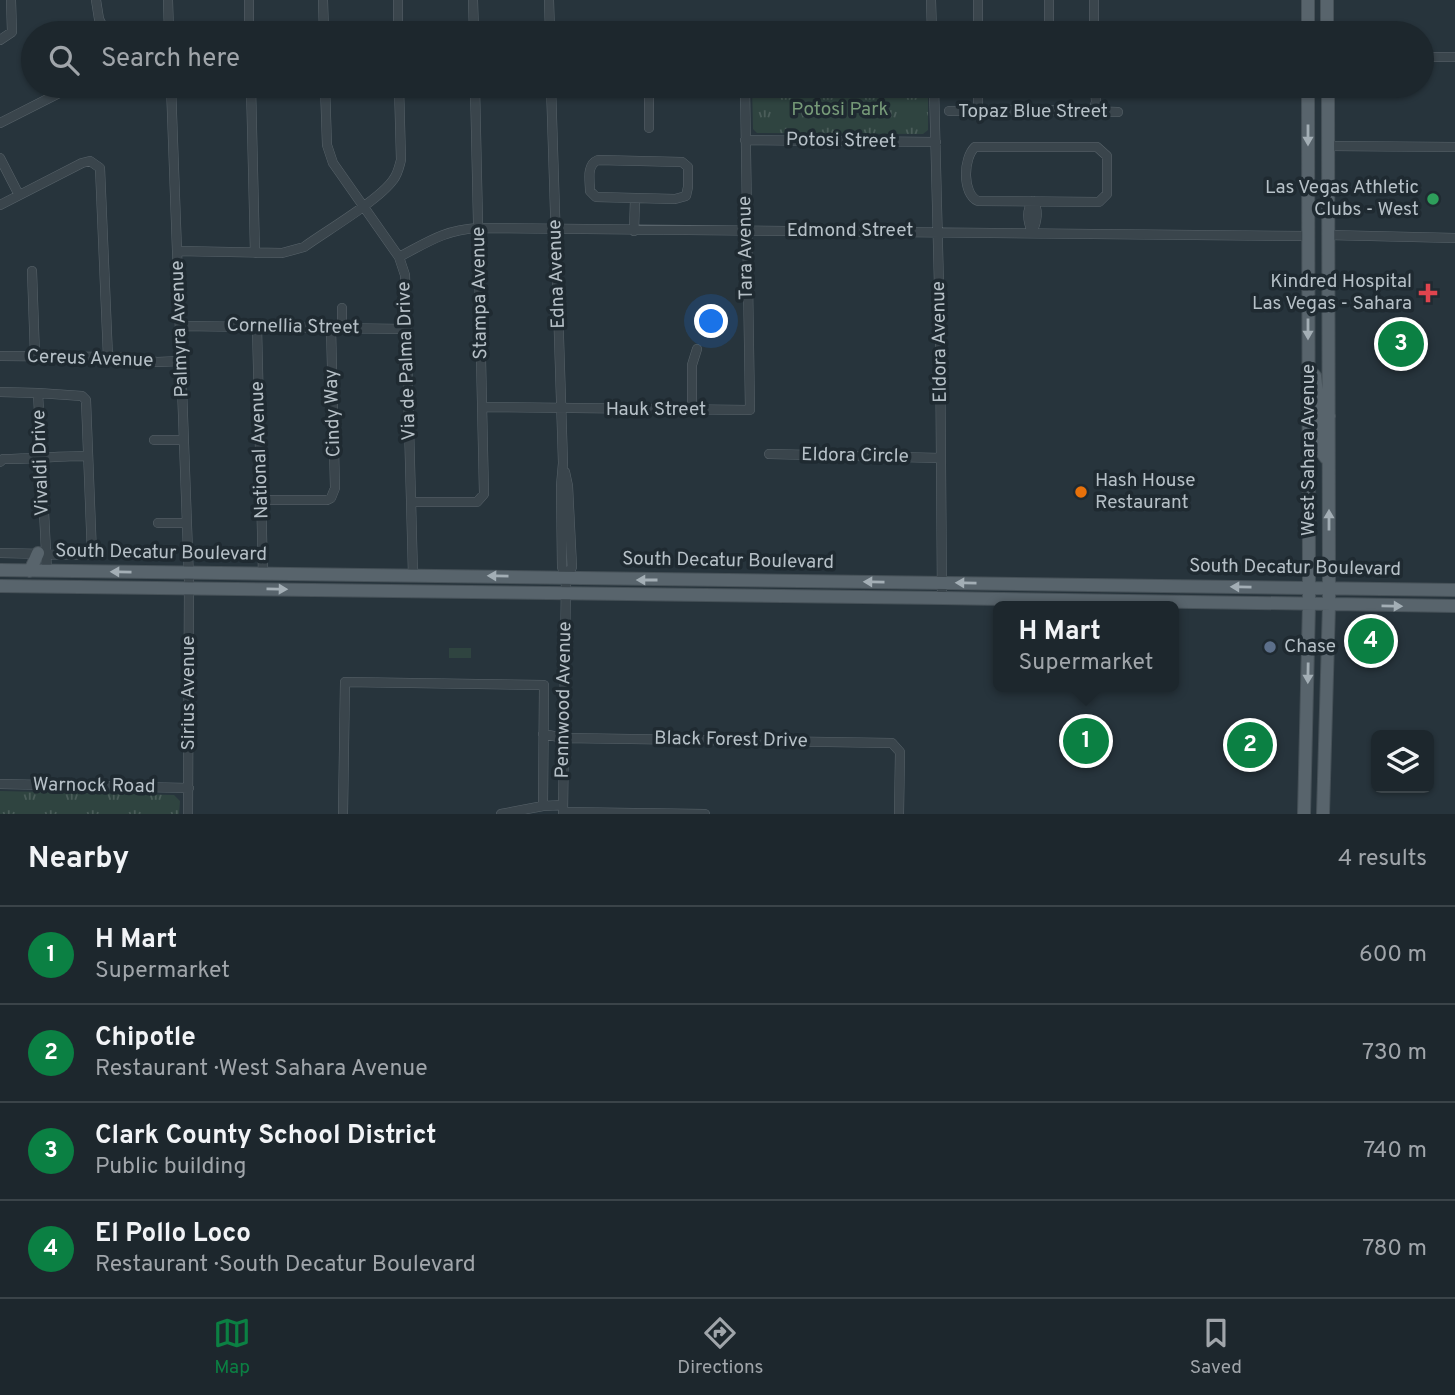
<!DOCTYPE html>
<meta charset="utf-8">
<style>
body{margin:0;font-family:Overpass,sans-serif;background:#252f35;color:#f1f3f6}
.controls{position:absolute;right:21px;bottom:21px;display:grid;overflow:hidden;border-radius:10px;box-shadow:0 2px 5px #0004}
.controls button{width:63px;height:63px;display:grid;place-items:center;padding:0;border:0;border-bottom:2px solid #3b4449;background:#1d272d;color:#f1f3f6;font:35px sans-serif}
.you{position:absolute;left:712px;top:322px;width:24px;height:24px;margin:-18px;border:5px solid #fff;border-radius:50%;background:#1a73e8;box-shadow:0 0 0 10px #1a73e833}
.badge{display:grid;place-items:center;width:46px;height:46px;border-radius:50%;background:#0b8043;color:#fff;font-size:23px;font-weight:700}
.pin{position:absolute;translate:-50% -50%;border:4px solid #fff;box-shadow:0 2px 7px #0006}
.popup{position:absolute;left:993px;top:601px;width:186px;height:91px;box-sizing:border-box;display:grid;place-content:center;border-radius:10px;background:#1d272d;filter:drop-shadow(0 2px 5px #0005);font-size:23px;white-space:nowrap;color:#a0a5aa}
.popup b{font-size:26px;color:#f1f3f6}
.popup::after{content:'';position:absolute;left:50%;top:100%;margin-left:-14px;border:14px solid transparent;border-top-color:#1d272d}
.list{margin:0;padding:0;list-style:none}
h2{display:flex;justify-content:space-between;align-items:center;height:91px;margin:0;padding:0 28px;font-size:30px}
h2 small{font-size:23px;font-weight:400;color:#a0a5aa}
.list li{display:grid;grid-template-columns:46px 1fr auto;gap:21px;align-items:center;box-sizing:border-box;height:98px;padding:0 28px;border-top:2px solid #3b4449}
.list b{display:block;font-size:26px;white-space:nowrap}
.list p{margin:0;font-size:23px;white-space:nowrap;color:#a0a5aa}
.list em{font-size:23px;font-style:normal;color:#a0a5aa}
.icon{flex:none;width:38px;height:38px;fill:none;stroke:currentColor;stroke-width:2;stroke-linecap:round;stroke-linejoin:round}
.map{position:relative;flex:none;width:1455px;height:814px;overflow:hidden}
.search{position:absolute;background:#1d272d;box-shadow:0 2px 5px #0004;left:21px;right:21px;top:21px;height:77px;display:flex;align-items:center;gap:18px;box-sizing:border-box;padding:0 24px;border-radius:38px;color:#a0a5aa;font-size:26px}
.sheet{height:483px;background:#1d272d}
nav{display:flex;justify-content:space-around;align-items:center;box-sizing:border-box;height:98px;border-top:2px solid #3b4449;background:#1d272d;font-size:19px;color:#a0a5aa}
nav a{display:grid;justify-items:center;gap:4px}
nav .on{color:#0b8043}
.map>svg:first-child{display:block}
.grass{fill:#2f4440}
.park{fill:url(#park-tufts)}
.lines{fill:none;stroke-linecap:round;stroke-linejoin:round}
.minor-casing{stroke:#58636a;stroke-width:10}
.major-casing{stroke:#465158;stroke-width:14}
.minor{stroke:#3a454c;stroke-width:9}
.major{stroke:#58646c;stroke-width:12}
.oneway{fill:#a3aeb5}
.leisure-dot{fill:#2e9e5b;stroke:#1f2a31;stroke-width:2.5}
.health-dot{fill:#e0444e;stroke:#1f2a31;stroke-width:2.5}
.food-dot{fill:#e8710a;stroke:#1f2a31;stroke-width:2.5}
.service-dot{fill:#5c6f8a;stroke:#1f2a31;stroke-width:2.5}
.labels{text-anchor:middle;dominant-baseline:central;stroke-width:7;stroke-linejoin:round;paint-order:stroke}
.park-label{font-size:19px;fill:#779b79;stroke:#1f2a31}
.street-label{font-size:19px;fill:#b6c0c7;stroke:#1f2a31}
.poi-label{font-size:19px;fill:#b6c0c7;stroke:#1f2a31;text-anchor:end}
</style>
<div class="map">
<svg width="1455" height="814" viewBox="0 0 1455 814">
<defs>
<pattern id="park-tufts" width="24" height="20" patternUnits="userSpaceOnUse" patternTransform="scale(1.75)"><rect width="24" height="20" fill="#2f4440"/><path d="M3 7l-1-3M5 7V3M7 7l1-3M15 17l-1-3M17 17v-4M19 17l1-3" fill="none" stroke="#4b5d5a"/></pattern>
</defs>
<rect width="100%" height="100%" fill="#27343c"/>
<path class="grass" d="M449,648H471V658H449Z"/>
<path class="park" d="M752,86H928V130L923,134L757,133L753,129Z
M0,791L174,795L180,801L179,814H0Z"/>
<g class="lines">
<defs>
<path id="minor" d="M96,0L99,19L106,33
M168,0L169,33
M249,0V33
M323,0L324,33
M398,0V33
M473,0L474,33
M549,0L550,33
M931,0L932,33
M978,0V33
M1049,0V33
M1094,0V33
M0,40L12,32L11,0
M1422,57H1455
M171,86L189,580L188,814
M251,86L255,253
M325,86L327,145L333,163L399,257L405,275L413,575
M551,86L563,463L561,486L562,567L566,578L563,814
M649,86V128
M934,86L940,326L942,598
M949,111L1053,110L1118,112
M978,111V86
M1093,111L1096,102L1095,86
M0,123L73,86
M745,140L936,142
M1328,146L1455,147
M975,147H1097L1107,156V194L1099,202L978,201C962,194 963,158 975,147Z
M0,158L19,195
M598,160L682,162L688,167V187L686,196L675,199L596,197L590,191C590,180 586,165 598,160Z
M0,205L82,163L90,161L100,168L108,357
M634,231L635,199
M1032,232C1037,222 1039,210 1033,201
M1032,232C1028,222 1026,210 1033,201
M1328,235L1455,238
M177,251L282,253L304,247C326,231 379,200 393,180C398,174 399,167 401,160L399,86
M399,257C428,242 444,230 478,228L1308,236
M32,271L35,356
M342,308V328
M180,326L406,329
M257,327L263,574
M0,356L119,357L157,362L181,361
M0,392L38,393L47,571
M483,407L750,410L745,86
M692,409V365L697,349
M154,440H184
M769,454L941,458
M0,462L3,459C32,459 59,456 88,456
M565,472L568,486L572,567L566,578
M262,500H327L331,498L335,488L331,328
M411,502H477L484,494L475,86
M158,523H187
M0,553L92,555L86,400L82,396L38,393
M543,734L564,738L892,743L900,752L899,814
M0,784L189,788
M563,812L705,814
M343,814L345,682L544,685L543,806L563,805
M501,814L543,806"/>
<path id="major" d="M1327,0V33
M1308,33V0
M1311,372L1315,376L1319,410L1322,414L1329,416
M1309,418L1315,419C1325,430 1315,447 1326,458
M0,570L1455,590
M30,571L38,553
M0,586L942,598L1455,606
M1304,814L1309,604L1308,86
M1323,814L1329,605L1328,86"/>
</defs>
<use href="#minor" class="minor-casing"/>
<use href="#major" class="major-casing"/>
<use href="#minor" class="minor"/>
<use href="#major" class="major"/>
</g>
<defs><path id="oneway-solid" d="M-6-.8H1V-3.2L6.5 0L1 3.2V.8H-6Z" transform="scale(1.75)"/></defs>
<g class="oneway">
<use href="#oneway-solid" transform="translate(1308 135) rotate(90)"/>
<use href="#oneway-solid" transform="translate(1308 329) rotate(90)"/>
<use href="#oneway-solid" transform="translate(1329 520) rotate(-90)"/>
<use href="#oneway-solid" transform="translate(121 572) rotate(-179)"/>
<use href="#oneway-solid" transform="translate(498 576) rotate(-179)"/>
<use href="#oneway-solid" transform="translate(647 580) rotate(180)"/>
<use href="#oneway-solid" transform="translate(874 582) rotate(-179)"/>
<use href="#oneway-solid" transform="translate(966 583) rotate(-179)"/>
<use href="#oneway-solid" transform="translate(1241 587) rotate(-179)"/>
<use href="#oneway-solid" transform="translate(277 589) rotate(1)"/>
<use href="#oneway-solid" transform="translate(1392 606) rotate(1)"/>
<use href="#oneway-solid" transform="translate(1308 673) rotate(91)"/>
</g>
<circle class="leisure-dot" cx="1433" cy="199" r="7"/>
<path class="health-dot" d="M1424.5 282.5h7v7h7v7h-7v7h-7v-7h-7v-7h7z"/>
<circle class="food-dot" cx="1081" cy="492" r="7"/>
<circle class="service-dot" cx="1270" cy="647" r="7"/>
<g class="labels">
<g class="park-label">
<text x="840" y="110">Potosi Park</text>
</g>
<g class="street-label">
<text x="1033" y="112">Topaz Blue Street</text>
<text transform="translate(841 141) rotate(1)">Potosi Street</text>
<text x="850" y="231">Edmond Street</text>
<text transform="translate(746 248) rotate(-91)">Tara Avenue</text>
<text transform="translate(557 274) rotate(-92)">Edna Avenue</text>
<text transform="translate(480 293) rotate(-91)">Stampa Avenue</text>
<text transform="translate(293 327) rotate(1)">Cornellia Street</text>
<text transform="translate(180 329) rotate(-92)">Palmyra Avenue</text>
<text transform="translate(940 342) rotate(-91)">Eldora Avenue</text>
<text transform="translate(90 359) rotate(2)">Cereus Avenue</text>
<text transform="translate(407 361) rotate(-92)">Via de Palma Drive</text>
<text x="656" y="410">Hauk Street</text>
<text transform="translate(333 413) rotate(-92)">Cindy Way</text>
<text transform="translate(260 450) rotate(-92)">National Avenue</text>
<text transform="translate(1309 450) rotate(-90)">West Sahara Avenue</text>
<text transform="translate(855 456) rotate(1)">Eldora Circle</text>
<text transform="translate(41 463) rotate(-92)">Vivaldi Drive</text>
<text transform="translate(161 553) rotate(1)">South Decatur Boulevard</text>
<text transform="translate(728 561) rotate(1)">South Decatur Boulevard</text>
<text transform="translate(1295 568) rotate(1)">South Decatur Boulevard</text>
<text transform="translate(189 693) rotate(-90)">Sirius Avenue</text>
<text transform="translate(564 700) rotate(-89)">Pennwood Avenue</text>
<text transform="translate(731 740) rotate(1)">Black Forest Drive</text>
<text transform="translate(94 786) rotate(1)">Warnock Road</text>
</g>
<g class="poi-label">
<text x="1419" y="188">Las Vegas Athletic<tspan x="1419" dy="22">Clubs - West</tspan></text>
<text x="1412" y="282">Kindred Hospital<tspan x="1412" dy="22">Las Vegas - Sahara</tspan></text>
<text x="1095" y="481" text-anchor="start">Hash House<tspan x="1095" dy="22">Restaurant</tspan></text>
<text x="1284" y="647" text-anchor="start">Chase</text>
</g>
</g>
</svg>
<div class="controls">
<button><svg class="icon" aria-label="layers" viewBox="0 0 24 24"><path d="M12 4l9 5-9 5-9-5zM3 14l9 5 9-5"/></svg></button>
</div>
<div class="you"></div>
<div class="pin badge" style="left:1086px;top:741px">1</div>
<div class="popup"><b>H Mart</b>Supermarket</div>
<div class="pin badge" style="left:1250px;top:745px">2</div>
<div class="pin badge" style="left:1401px;top:344px">3</div>
<div class="pin badge" style="left:1371px;top:641px">4</div>
<div class="search"><svg class="icon" aria-label="search" viewBox="0 0 24 24"><circle cx="10" cy="10" r="6"/><path d="M15 15l6 6"/></svg>Search here</div>
</div>
<section class="sheet">
<h2>Nearby<small>4 results</small></h2>
<ul class="list">
<li><span class="badge">1</span><div><b>H Mart</b><p>Supermarket</p></div><em>600 m</em></li>
<li><span class="badge">2</span><div><b>Chipotle</b><p>Restaurant · West Sahara Avenue</p></div><em>730 m</em></li>
<li><span class="badge">3</span><div><b>Clark County School District</b><p>Public building</p></div><em>740 m</em></li>
<li><span class="badge">4</span><div><b>El Pollo Loco</b><p>Restaurant · South Decatur Boulevard</p></div><em>780 m</em></li>
</ul>
</section>
<nav>
<a class="on"><svg class="icon" aria-label="map" viewBox="0 0 24 24"><path d="M3 6l6-2 6 2 6-2v14l-6 2-6-2-6 2zM9 4v14M15 6v14"/></svg>Map</a>
<a><svg class="icon" aria-label="directions" viewBox="0 0 24 24"><path d="M12 3l9 9-9 9-9-9zM9 14v-3h6M13 9l2 2-2 2"/></svg>Directions</a>
<a><svg class="icon" aria-label="saved" viewBox="0 0 24 24"><path d="M7 4h10v16l-5-4-5 4z"/></svg>Saved</a>
</nav>
